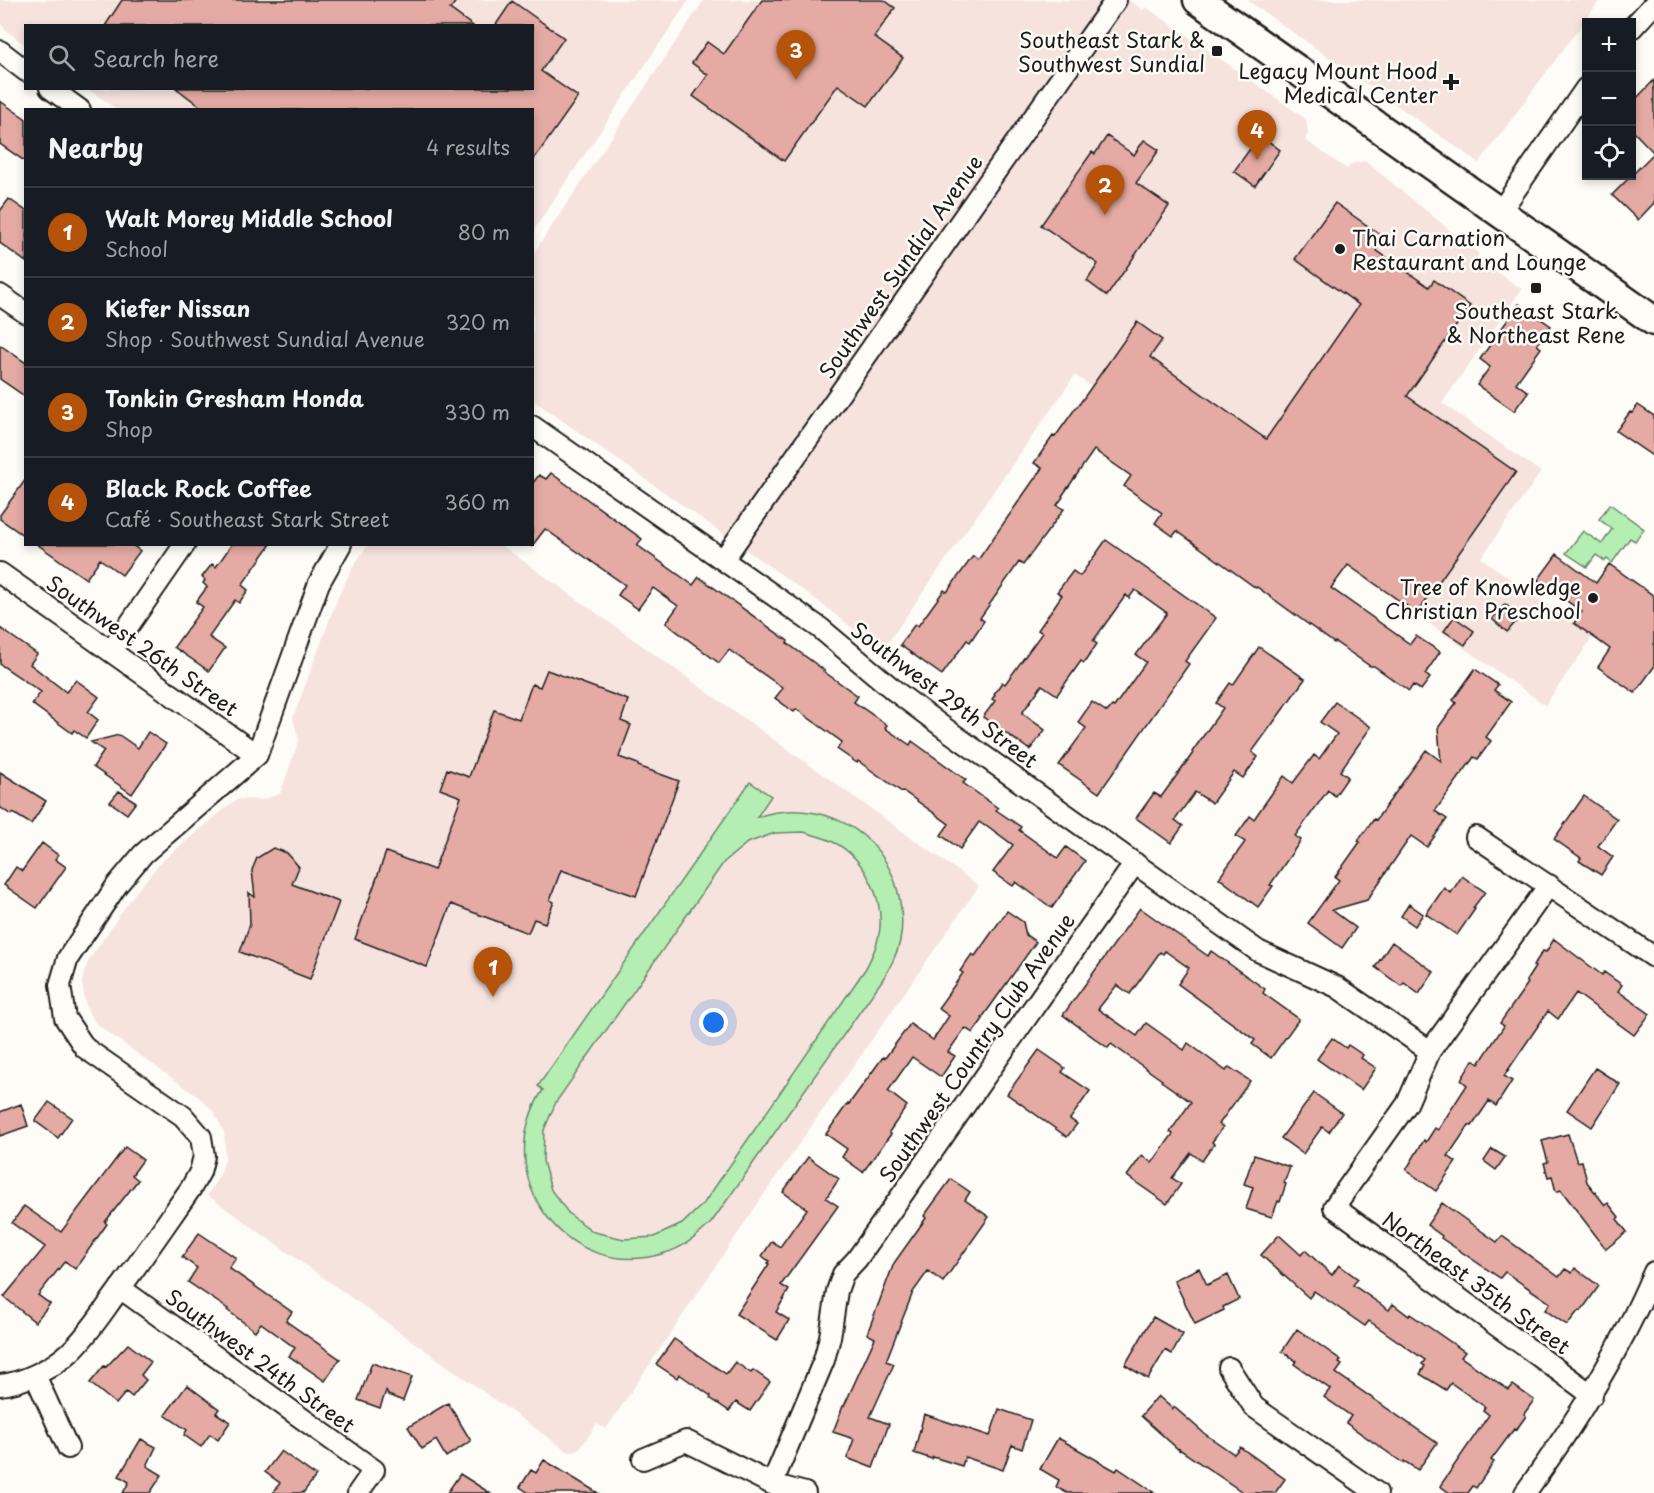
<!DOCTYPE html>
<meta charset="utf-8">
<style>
body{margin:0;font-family:"Playpen Sans",sans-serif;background:#20242c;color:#f1f3f6}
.controls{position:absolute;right:18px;top:18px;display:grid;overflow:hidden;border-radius:0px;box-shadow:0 3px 9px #0003}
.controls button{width:54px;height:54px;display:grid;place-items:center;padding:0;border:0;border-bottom:2px solid #363941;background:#171b24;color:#f1f3f6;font:30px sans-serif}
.you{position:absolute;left:714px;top:1023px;width:21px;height:21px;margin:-15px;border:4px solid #fff;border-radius:50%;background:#1a73e8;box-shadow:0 0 0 9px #1a73e833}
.badge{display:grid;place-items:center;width:39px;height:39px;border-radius:50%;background:#b45309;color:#fff;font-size:20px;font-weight:700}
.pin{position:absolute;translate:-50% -50px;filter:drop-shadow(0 2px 3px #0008)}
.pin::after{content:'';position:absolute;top:32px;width:21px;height:18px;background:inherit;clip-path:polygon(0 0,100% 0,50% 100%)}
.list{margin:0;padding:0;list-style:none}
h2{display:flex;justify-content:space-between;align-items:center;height:78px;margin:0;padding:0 24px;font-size:26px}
h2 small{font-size:20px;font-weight:400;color:#9ea1a6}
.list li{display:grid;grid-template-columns:39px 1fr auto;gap:18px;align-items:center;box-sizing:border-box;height:90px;padding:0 24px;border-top:2px solid #363941}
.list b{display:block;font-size:22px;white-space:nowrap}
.list p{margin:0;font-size:20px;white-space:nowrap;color:#9ea1a6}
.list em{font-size:20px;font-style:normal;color:#9ea1a6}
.icon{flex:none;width:33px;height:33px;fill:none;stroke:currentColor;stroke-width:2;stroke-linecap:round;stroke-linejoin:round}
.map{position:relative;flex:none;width:1654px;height:1493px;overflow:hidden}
.search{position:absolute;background:#171b24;box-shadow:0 3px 9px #0003;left:24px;top:24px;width:510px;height:66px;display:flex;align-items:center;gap:15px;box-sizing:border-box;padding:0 21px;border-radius:0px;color:#9ea1a6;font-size:22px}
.panel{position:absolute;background:#171b24;box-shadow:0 3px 9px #0003;left:24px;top:108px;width:510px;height:438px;border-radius:0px}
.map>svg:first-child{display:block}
.built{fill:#f6e3de}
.green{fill:#b4eeb3;stroke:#688568;stroke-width:1.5;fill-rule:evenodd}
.building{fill:#e4aaa3;stroke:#1c1c1c;stroke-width:1.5}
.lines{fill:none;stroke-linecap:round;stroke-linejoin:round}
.street-casing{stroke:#1c1c1c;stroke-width:24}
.secondary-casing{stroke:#1c1c1c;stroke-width:33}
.street{stroke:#fdfcf7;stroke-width:20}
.secondary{stroke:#fdfcf7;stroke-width:28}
.poi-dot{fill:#1c1c1c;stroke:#fdfcf7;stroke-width:2}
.labels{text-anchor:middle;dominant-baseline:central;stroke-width:5;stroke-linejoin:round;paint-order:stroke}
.poi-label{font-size:21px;fill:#1c1c1c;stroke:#fdfcf7;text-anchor:end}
.street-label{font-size:21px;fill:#1c1c1c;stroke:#fdfcf7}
</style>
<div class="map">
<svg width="1654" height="1493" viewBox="0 0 1654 1493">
<rect width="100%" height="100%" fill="#fdfcf7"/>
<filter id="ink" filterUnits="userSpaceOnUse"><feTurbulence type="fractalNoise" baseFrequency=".0167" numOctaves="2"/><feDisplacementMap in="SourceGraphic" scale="12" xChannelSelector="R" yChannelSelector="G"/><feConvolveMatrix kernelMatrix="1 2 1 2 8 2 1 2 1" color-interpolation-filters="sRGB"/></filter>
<g filter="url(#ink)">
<path class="built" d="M0,0H689L533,231L532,110H118L88,89L532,88V26H26L25,45L7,31L0,23Z
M704,0H1129L1143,10L1146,7L1306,119L1308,134L1305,140L1347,169L1351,164L1365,161L1479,254L1476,258L1522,289L1442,403L1541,472L1481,558L1593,637L1545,705L1075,375L882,651L810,595L533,400V254Z
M1247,0H1600L1479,163Z
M368,545H501L979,886L767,1190L606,1429L597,1424L580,1448L573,1452L567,1451L207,1195L220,1175L225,1159V1145L224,1132L214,1112L200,1098L107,1032L95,1022L89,1013L85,1002L82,982L85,970L89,960L132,897L160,863L234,801L239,799L262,800L280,794L299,740L293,718L338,597L353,566Z"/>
<path class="green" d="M1610,504L1644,529L1635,541L1630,538L1612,563L1607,559L1605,561L1596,555L1587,567L1566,553L1583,531L1602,544L1612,529L1599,519Z
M750,782L771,796L757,817C819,796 885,830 899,896C902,910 903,926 900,941C897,955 890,967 883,979L711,1223C698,1236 683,1248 665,1253C567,1284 487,1177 543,1090L538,1086ZM804,832C813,835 822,837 831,841C866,856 889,906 877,942C875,951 870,960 866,968L704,1203L682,1224L654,1237L624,1239L594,1232L569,1214L551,1190L543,1161L544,1130L556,1102L724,862L747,843L775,833Z"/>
<path class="building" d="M122,0H457L450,9L473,26H105Z
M762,0H884L895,8L874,37L903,58L868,106L838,85L784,161L693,96L708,75L692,63L707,42L724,54Z
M512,1L564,38L541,71L578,97L532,162V110H205L176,88H532V26H495Z
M1654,80V153L1632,130V103Z
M0,101L26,119V162L0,144Z
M1260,135L1280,150L1255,186L1234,171Z
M1107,136L1134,155L1144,140L1159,150L1136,183L1169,206L1107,296L1087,281L1098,264L1041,225L1092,152L1095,154Z
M1654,153V203L1638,220L1612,195Z
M9,199L26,211V262L0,243V211Z
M1335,203L1385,238L1376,250L1429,287L1434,280L1470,306L1407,396L1516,472L1417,613L1348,565L1331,588L1410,644L1416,636L1440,652L1425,674L1430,678L1421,690L1413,685L1409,691L1374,666H1370L1335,642L1334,643L1257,587L1256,588L1177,531L1173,536L1155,523L1162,513L1124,486L1131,476L1094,450L1062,496L1063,497L1057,505L1064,509L1023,565L1019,562L980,618L984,621L970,642L967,640L942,675L900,645L915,624L918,626L944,590L947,592L973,556L978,560L1042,468L1034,463L1053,436L1055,437L1077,406H1078L1137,322L1162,340L1150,357L1266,439L1359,305L1295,259Z
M1519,304L1551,326L1537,345L1541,348L1516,383L1528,392L1514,411L1477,385L1490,367L1480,359Z
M0,345L26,363V397L0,379Z
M1638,405L1654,416V457L1616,431L1630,412L1632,413Z
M551,473L642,539L637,545L693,585L699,577L788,641L787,643L824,670L823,671L858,696L854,702L887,725L885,728L910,745L912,741L966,780L963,783L998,808L996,810L1021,827L1019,830L1058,858L1066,847L1085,861L1052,908L1016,882L1013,886L993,872L1013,845L986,825L985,826L979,822L960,849L941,835L949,824L903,791L902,792L858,761L857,763L837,749L842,742L796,709L794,712L775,698L783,688L729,650L719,663L666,623L678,606L653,588L638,609L618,595L625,585L545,529L532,546V484L539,475L546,479Z
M26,479V537L0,519V515Z
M1106,540L1216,618L1185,661L1189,664L1099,793L1059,765L1086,728L1078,722L1092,702L1107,712L1112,706L1114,707L1146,662L1136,655L1167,613L1135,590L1129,598L1126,595L1093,641L1097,644L1084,663L1081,661L1057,695L1042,685L1022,713L1045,730L1030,750L983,717L995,701L992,699L995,695L994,694L1002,682L1005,684L1042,633L1038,630L1062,595L1057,592L1073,571L1080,576Z
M37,544H131L140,551L122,575L100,559L86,579Z
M232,544H271L242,585L248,590L239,603L235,600L209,637L225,648L209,671L174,647L203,607L196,602L207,587L203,583L205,580L202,577L212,564L216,567Z
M1557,554L1596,583L1609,564L1654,596V667L1635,693L1598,667L1610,649L1574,623L1582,612L1538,580Z
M1505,604L1520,617L1507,632L1492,619Z
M1454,617L1474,631L1465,645L1444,631Z
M0,628L37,654L30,664L66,692L76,680L99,697L88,712L98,720L86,738L74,730L72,733L32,704L41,692L0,664Z
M1259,647L1305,679L1252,752L1258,757L1243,778L1234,772L1212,803L1195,792L1175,820L1183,826L1171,843L1136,818L1154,793L1161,797L1193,753L1192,752L1223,708L1216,703L1230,683L1233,685Z
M1475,669L1498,685L1494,690L1511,702L1486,737L1491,741L1478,759L1474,757L1435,811L1447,819L1427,847L1411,836L1367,900L1332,910L1356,928L1342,948L1308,923L1339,880L1335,877L1360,842L1358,841L1374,819L1376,820L1426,750L1441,761L1438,728L1456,703L1453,700Z
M547,670L628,700L621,721L631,725L619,757L638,764V766L679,781L636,896L561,870L550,900L554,902L545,923L534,919L528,933L451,904L427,967L355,939L386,852L434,870L461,797L440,789L447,769L469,777L494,710L519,719L532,684L540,687Z
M1335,702L1371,727L1340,771L1348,777L1335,796L1328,790L1295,836L1301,840L1270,885L1273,886L1258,907L1219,878L1245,842L1236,836L1250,816L1254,819L1284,776L1293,783L1314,755L1319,759L1337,734L1320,722Z
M148,732L166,744L132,794L93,767L104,751L91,742L119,735L138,748Z
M0,772L46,801L31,824L13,813L11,815L0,807Z
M119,791L136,802L127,814L110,802Z
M1584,796L1617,819L1598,846L1613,857L1601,875L1579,861L1581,858L1554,839Z
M42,843L58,855L55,859L66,867L37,908L4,885L16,867L22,871Z
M273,848L287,853L299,867L292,884L339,902L310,979L240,952L250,924L249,893L255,897L252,870L257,858Z
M1462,876L1485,892L1473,908L1475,909L1457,935L1426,914L1444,888L1451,893Z
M1409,904L1423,914L1415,926L1401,916Z
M1140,908L1208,956L1211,951L1245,975L1265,989L1263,993L1299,1019L1271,1058L1252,1044L1255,1040L1178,984L1189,968L1165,951L1163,954L1160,952L1130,994L1117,985L1098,1009L1137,1036L1146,1023L1184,1050L1188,1043L1226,1071L1229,1067L1250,1081L1219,1124L1223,1127L1212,1142L1214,1144L1202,1161L1191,1153L1172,1178L1181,1184L1167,1204L1127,1176L1142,1155L1152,1163L1173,1134L1170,1132L1191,1102L1161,1081L1162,1080L1111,1044L1108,1048L1063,1015Z
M1007,911L1023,922L1026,935L1036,942L982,1018L983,1019L973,1033L965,1028L948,1052L955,1056L941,1077L912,1057L888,1091L907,1106L889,1132L891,1134L863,1172L842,1157L847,1149L826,1134L848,1103L849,1104L883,1057L885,1058L910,1024L933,1040L949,1016L938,1008L963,973L960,971L972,954L975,956Z
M1554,939L1602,975L1604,972L1622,985L1618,991L1650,1014L1634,1035L1576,993L1558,1019L1548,1011L1504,1076L1512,1081L1496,1106L1489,1101L1472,1126L1469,1125L1448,1156L1456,1162L1436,1191L1406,1170L1424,1140L1426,1142L1435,1128L1438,1130L1467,1085L1461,1080L1473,1060L1479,1064L1504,1026L1500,1023L1528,983L1526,981L1535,967L1533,966L1543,951L1546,952Z
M1392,942L1434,972L1419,994L1404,983L1401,986L1375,967Z
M1332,1038L1346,1048L1348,1045L1363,1055L1361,1058L1376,1068L1361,1090L1317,1059Z
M1039,1050L1065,1068L1062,1072L1090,1091L1070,1119L1077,1124L1067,1137L1007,1094Z
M1595,1068L1620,1084L1592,1127L1567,1110Z
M1314,1093L1342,1113L1329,1132L1322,1127L1303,1154L1281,1138Z
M49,1102L72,1118L58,1138L35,1121Z
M21,1104L28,1126L0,1136V1112Z
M1568,1134L1577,1162L1582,1161L1587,1182L1605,1205L1608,1203L1619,1217L1617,1219L1627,1232L1606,1249L1561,1190L1556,1192L1552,1176L1548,1177L1544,1163L1548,1162L1542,1141Z
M125,1147L143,1160L132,1175L138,1180L105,1222L107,1224L75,1269L65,1261L38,1295L50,1304L35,1322L4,1297L45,1247L12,1223L24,1206L61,1232Z
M1492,1149L1505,1157L1496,1170L1484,1161Z
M1254,1155L1290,1167L1284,1183L1286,1184L1280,1202L1278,1201L1272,1217L1246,1209L1253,1187L1244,1184Z
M808,1157L839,1179L826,1198L838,1206L781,1285L789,1290L776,1312L789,1320L777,1340L736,1314L769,1264L767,1263L769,1261L762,1256L772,1241L780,1247L807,1209L783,1192Z
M951,1179L970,1192L965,1200L989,1217L943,1282L928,1271L913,1292L886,1361L894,1364L870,1417L889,1424L873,1468L847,1458L854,1439L833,1432L843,1406H844L875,1338L867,1334L894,1263L926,1218L924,1216Z
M1442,1203L1497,1242L1502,1236L1559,1277L1565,1269L1572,1273L1575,1268L1599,1286L1581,1311L1579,1310L1567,1325L1545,1310L1550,1303L1505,1272L1500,1278L1441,1238L1442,1236L1427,1225Z
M199,1233L236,1258L229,1268L292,1312L286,1321L340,1359L325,1381L289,1356L295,1348L261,1323L255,1331L227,1310L228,1309L188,1282L197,1268L182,1257Z
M1279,1235L1301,1255L1305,1250L1332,1275L1339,1265L1358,1279L1353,1285L1389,1310L1393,1304L1409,1316L1410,1314L1465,1352L1461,1357L1509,1390L1513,1385L1534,1400L1524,1414L1526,1416L1516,1430L1514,1429L1491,1460L1494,1462L1476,1488L1473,1486L1468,1493H1450L1440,1486L1489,1415L1483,1410L1485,1407L1451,1383L1446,1390L1420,1374L1425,1366L1422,1364L1425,1360L1369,1321L1365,1326L1314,1291L1309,1298L1261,1255Z
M1199,1268L1207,1285L1228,1275L1239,1299L1223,1307L1224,1310L1195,1324L1174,1280Z
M1153,1317L1183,1334L1172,1354L1165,1350L1148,1379L1125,1365Z
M1297,1329L1341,1360L1339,1363L1342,1365L1336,1373L1437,1443L1418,1470L1404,1461L1403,1463L1346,1423L1351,1416L1324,1397L1330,1389L1294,1364L1296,1361L1282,1351Z
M674,1339L726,1374L735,1362L751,1373L753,1370L770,1382L750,1411L736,1402L729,1411L710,1398L711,1396L679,1374L677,1378L656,1364Z
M128,1344L151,1362L141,1375L146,1380L132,1397L126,1392L116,1404L90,1383L104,1366L106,1367Z
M372,1363L412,1377L403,1401L388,1395L386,1391L380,1408L358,1400Z
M187,1385L219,1409L216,1413L230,1422L218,1440L210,1434L201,1447L184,1435L187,1430L165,1415Z
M1158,1396L1173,1409L1174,1407L1205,1434L1234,1454L1240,1447L1285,1479L1275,1493H1244L1179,1449V1450L1141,1416Z
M448,1403L471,1441L446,1457L436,1440L422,1449L408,1427Z
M999,1409L1031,1420L1022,1449L1012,1445L1003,1470L965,1457L962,1466L933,1457L932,1459L914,1453L924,1414L990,1436Z
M1058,1438L1116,1471L1118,1468L1155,1493H1067L1056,1487L1059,1480L1040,1469Z
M141,1439L156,1447L147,1466L162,1475L150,1493H123L129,1482L119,1476Z
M281,1451L316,1476L303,1493H273L280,1483L265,1472Z
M544,1460L598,1493H529L520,1487L531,1470L536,1473Z
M460,1474L490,1493H447Z"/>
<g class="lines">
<defs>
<path id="street" d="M1632,28L1654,4
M0,51L26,71
M50,88L80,110
M1500,212L1586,88
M0,295L26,313
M532,426L820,628L895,691L943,727L1258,951L1337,987L1430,1051
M723,560L1116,0
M0,573L257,755
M111,651L185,544
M1476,837L1654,957
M1549,885L1430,1051L1407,1104L1334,1207L1592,1395
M120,1288L374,1470L358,1493
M1229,1368L1254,1407L1377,1493
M35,1375L68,1448
M0,1385C23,1383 53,1368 70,1352C87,1336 100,1316 113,1298C140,1262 165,1225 191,1188L200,1172L204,1156L201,1137L183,1116L85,1048L65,1018L60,985L68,958L117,885L143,854L257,755L319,583L341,544
M643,1459L686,1441L772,1484L805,1493
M772,1484L824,1360L830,1337L837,1291L843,1274L857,1259L1135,863
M1525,1493C1576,1423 1620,1351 1654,1272"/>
<path id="secondary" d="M1198,0L1654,321"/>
</defs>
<use href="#street" class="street-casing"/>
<use href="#secondary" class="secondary-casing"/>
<use href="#street" class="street"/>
<use href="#secondary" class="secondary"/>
</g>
</g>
<g class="poi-dot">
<rect x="1211" y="45" width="12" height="12" rx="3"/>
<path d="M1448 73h6v6h6v6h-6v6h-6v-6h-6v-6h6z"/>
<circle cx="1340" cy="249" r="6"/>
<rect x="1530" y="282" width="12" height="12" rx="3"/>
<circle cx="1593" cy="598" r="6"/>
</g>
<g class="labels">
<g class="poi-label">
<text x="1205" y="39">Southeast Stark &amp;<tspan x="1205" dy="24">Southwest Sundial</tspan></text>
<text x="1438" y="70">Legacy Mount Hood<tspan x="1438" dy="24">Medical Center</tspan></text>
<text x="1352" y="237" text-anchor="start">Thai Carnation<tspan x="1352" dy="24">Restaurant and Lounge</tspan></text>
<text x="1536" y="310" text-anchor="middle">Southeast Stark<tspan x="1536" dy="24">&amp; Northeast Rene</tspan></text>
<text x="1581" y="586">Tree of Knowledge<tspan x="1581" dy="24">Christian Preschool</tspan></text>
</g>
<g class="street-label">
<text transform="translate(900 266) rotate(-55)">Southwest Sundial Avenue</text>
<text transform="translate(143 645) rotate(35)">Southwest 26th Street</text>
<text transform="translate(945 694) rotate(37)">Southwest 29th Street</text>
<text transform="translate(976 1047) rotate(-55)">Southwest Country Club Avenue</text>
<text transform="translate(1477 1282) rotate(36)">Northeast 35th Street</text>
<text transform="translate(261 1360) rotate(36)">Southwest 24th Street</text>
</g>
</g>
</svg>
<div class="controls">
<button>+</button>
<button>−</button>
<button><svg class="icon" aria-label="locate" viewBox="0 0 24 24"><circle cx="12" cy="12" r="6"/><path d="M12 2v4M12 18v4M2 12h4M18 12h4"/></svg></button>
</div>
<div class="you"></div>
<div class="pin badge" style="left:493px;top:997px">1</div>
<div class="pin badge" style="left:1105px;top:215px">2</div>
<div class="pin badge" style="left:796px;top:80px">3</div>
<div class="pin badge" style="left:1257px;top:160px">4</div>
<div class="search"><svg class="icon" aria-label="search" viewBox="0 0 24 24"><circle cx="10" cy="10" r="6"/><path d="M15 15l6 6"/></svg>Search here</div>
<section class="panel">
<h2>Nearby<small>4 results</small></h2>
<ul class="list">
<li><span class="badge">1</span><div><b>Walt Morey Middle School</b><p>School</p></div><em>80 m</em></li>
<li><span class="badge">2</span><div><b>Kiefer Nissan</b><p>Shop · Southwest Sundial Avenue</p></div><em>320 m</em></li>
<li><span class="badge">3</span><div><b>Tonkin Gresham Honda</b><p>Shop</p></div><em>330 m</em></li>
<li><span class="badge">4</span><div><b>Black Rock Coffee</b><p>Café · Southeast Stark Street</p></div><em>360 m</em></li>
</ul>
</section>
</div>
